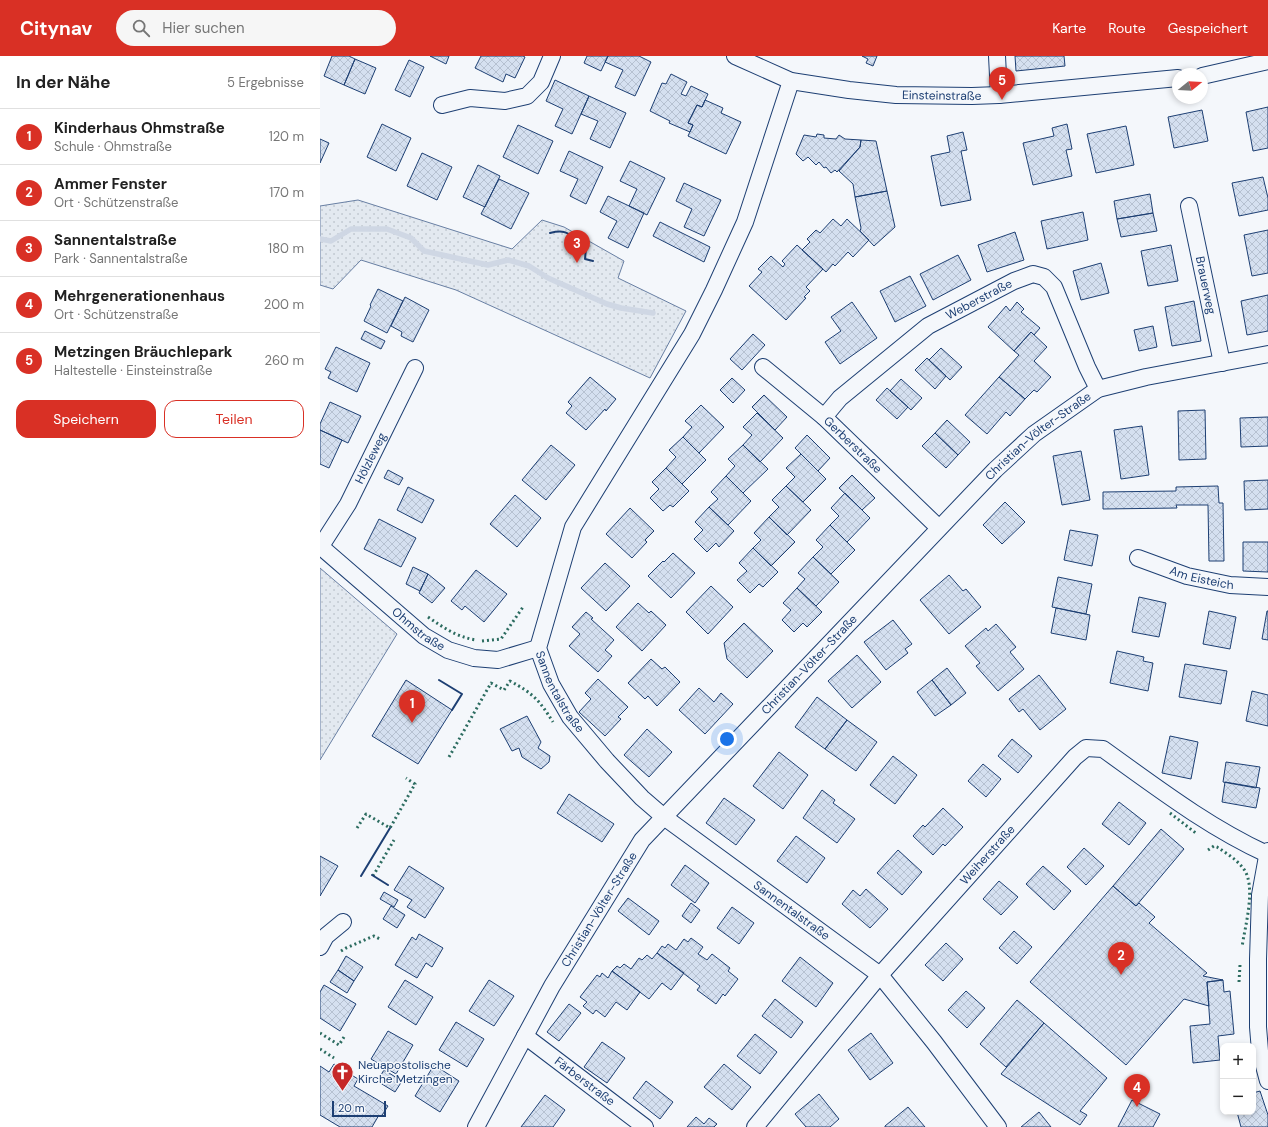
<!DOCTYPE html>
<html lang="de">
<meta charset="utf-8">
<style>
body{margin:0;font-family:"DM Sans",sans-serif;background:#f6f6f6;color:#222}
.controls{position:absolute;right:12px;bottom:12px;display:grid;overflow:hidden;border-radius:8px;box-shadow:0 2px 6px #0003}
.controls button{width:36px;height:36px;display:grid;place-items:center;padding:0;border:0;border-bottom:1px solid #e0e0e0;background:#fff;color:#222;font:20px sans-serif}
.compass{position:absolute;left:852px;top:12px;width:36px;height:36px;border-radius:50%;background:#fff;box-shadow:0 2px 6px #0003;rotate:72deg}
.scale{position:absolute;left:12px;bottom:10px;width:54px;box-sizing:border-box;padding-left:4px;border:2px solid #1d3f73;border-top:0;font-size:11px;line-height:14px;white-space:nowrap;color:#1d3f73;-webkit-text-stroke:3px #f4f7fb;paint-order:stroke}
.you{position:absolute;left:407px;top:683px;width:14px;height:14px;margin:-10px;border:3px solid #fff;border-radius:50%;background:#1a73e8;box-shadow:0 0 0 6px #1a73e833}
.badge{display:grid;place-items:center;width:26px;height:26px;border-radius:50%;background:#d93025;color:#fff;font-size:13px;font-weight:700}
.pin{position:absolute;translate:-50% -33px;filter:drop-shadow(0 1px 2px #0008)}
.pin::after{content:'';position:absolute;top:21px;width:14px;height:12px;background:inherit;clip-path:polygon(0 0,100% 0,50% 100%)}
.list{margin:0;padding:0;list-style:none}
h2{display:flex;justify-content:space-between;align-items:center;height:52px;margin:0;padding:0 16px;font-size:17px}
h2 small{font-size:13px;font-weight:400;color:#767676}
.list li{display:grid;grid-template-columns:26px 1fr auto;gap:12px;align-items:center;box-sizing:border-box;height:56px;padding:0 16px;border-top:1px solid #e0e0e0}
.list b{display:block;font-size:15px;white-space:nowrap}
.list p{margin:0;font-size:13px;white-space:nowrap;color:#767676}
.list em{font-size:13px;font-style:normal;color:#767676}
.actions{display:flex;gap:8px;padding:12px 16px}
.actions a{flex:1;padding:9px 0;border:1px solid #d93025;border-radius:12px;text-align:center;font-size:14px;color:#d93025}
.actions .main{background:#d93025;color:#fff}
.icon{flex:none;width:22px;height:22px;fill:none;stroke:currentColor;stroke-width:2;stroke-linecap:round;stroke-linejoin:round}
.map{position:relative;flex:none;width:948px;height:1071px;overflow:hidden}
header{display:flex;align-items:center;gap:24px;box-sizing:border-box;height:56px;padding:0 20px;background:#d93025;color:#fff}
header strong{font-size:19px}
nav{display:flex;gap:22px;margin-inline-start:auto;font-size:14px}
.search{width:280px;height:36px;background:#f6f6f6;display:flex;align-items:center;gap:10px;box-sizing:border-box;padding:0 14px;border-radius:22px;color:#767676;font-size:15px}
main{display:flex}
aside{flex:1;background:#fff}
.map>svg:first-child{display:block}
.grass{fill:url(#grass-dots);stroke:#687fa3}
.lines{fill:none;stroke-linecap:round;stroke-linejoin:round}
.stream{stroke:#cfd7e4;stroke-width:5.5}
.building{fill:url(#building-cross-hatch);stroke:#1d3f73}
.street-casing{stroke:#1d3f73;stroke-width:18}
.street{stroke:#f4f7fb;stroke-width:16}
.hedge{stroke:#2c6c60;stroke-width:3;stroke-dasharray:2 3;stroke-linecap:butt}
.wall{stroke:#1d3f73;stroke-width:2}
.labels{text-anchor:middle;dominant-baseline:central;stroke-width:3;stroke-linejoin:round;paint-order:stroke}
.street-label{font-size:12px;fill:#1d3f73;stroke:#f4f7fb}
.poi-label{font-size:12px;fill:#1d3f73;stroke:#f4f7fb;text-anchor:start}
</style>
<header>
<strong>Citynav</strong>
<div class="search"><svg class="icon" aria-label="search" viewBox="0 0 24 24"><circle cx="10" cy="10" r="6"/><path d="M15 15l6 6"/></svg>Hier suchen</div>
<nav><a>Karte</a><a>Route</a><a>Gespeichert</a></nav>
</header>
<main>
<aside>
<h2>In der Nähe<small>5 Ergebnisse</small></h2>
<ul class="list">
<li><span class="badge">1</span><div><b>Kinderhaus Ohmstraße</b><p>Schule · Ohmstraße</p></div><em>120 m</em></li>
<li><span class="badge">2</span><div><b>Ammer Fenster</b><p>Ort · Schützenstraße</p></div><em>170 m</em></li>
<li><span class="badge">3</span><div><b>Sannentalstraße</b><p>Park · Sannentalstraße</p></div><em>180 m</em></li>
<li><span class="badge">4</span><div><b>Mehrgenerationenhaus</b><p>Ort · Schützenstraße</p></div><em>200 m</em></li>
<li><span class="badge">5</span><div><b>Metzingen Bräuchlepark</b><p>Haltestelle · Einsteinstraße</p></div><em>260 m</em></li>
</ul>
<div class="actions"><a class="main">Speichern</a><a>Teilen</a></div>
</aside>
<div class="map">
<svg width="948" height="1071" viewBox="0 0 948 1071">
<defs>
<pattern id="grass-dots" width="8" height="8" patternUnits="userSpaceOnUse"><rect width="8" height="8" fill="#e3e9f0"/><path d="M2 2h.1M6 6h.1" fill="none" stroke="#c2c9d1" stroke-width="1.8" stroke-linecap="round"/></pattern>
<pattern id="building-cross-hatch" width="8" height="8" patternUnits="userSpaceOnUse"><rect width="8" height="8" fill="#d5e0f0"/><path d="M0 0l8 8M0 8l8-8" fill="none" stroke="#b6c1d1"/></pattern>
</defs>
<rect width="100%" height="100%" fill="#f4f7fb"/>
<path class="grass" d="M38,144L192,193L222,164L244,171L304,205L298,222L366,255L330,322L136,234L41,204L13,233L0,229V150Z
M0,512L77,578L0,704Z"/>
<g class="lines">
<path class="stream" d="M0,183L11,185L31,173H67L91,182L104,195L168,209L188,204L209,210L228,222L287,248L301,252L333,257"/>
</g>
<path class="building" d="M12,0H29L35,3L24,29L4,20Z
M110,0H129L126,8Z
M161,0H203L205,1L195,22L186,18L183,26L155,12Z
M267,0H288L281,15L264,7Z
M288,0H319L331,6L315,40L295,31L303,14L285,6Z
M542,0H557L553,10L546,7L548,3Z
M695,0H744L745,10L696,15Z
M35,3L56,12L45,38L24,29Z
M89,4L104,11L90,41L75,34Z
M351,18L367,26L361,38L366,40L371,30L388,38L382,51L377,49L368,67L373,69L370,76L349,67L350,65L330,55L342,27L346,28Z
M235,24L269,40L252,78L235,70L243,53L226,45Z
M269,40L306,57L290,92L270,83L278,65L261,58Z
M385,44L403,52L401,57L421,66L406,98L368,80L373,69L368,67L377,49L382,51Z
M948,51V92L933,95L926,56Z
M882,54L888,85L854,92L848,61Z
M62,68L91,82L76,115L47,101Z
M747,68L752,93L746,94L752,120L713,129L703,87L734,80L732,72Z
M198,69L233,85L218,118L183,101Z
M806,70L814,109L776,117L767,78Z
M643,76L647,94L641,95L651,144L621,150L611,100L630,96L627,80Z
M497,78L504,79V82L516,83L519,79L525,83L541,84L540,91L517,116L515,114L511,117L506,111L504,112L499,106L496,109L488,101L483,105L476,98L484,79L496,81Z
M0,83L9,87L0,107Z
M541,84L556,85L567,135L535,141L533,128L519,115L540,91Z
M249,95L283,111L266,148L250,140L258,123L240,115Z
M102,97L132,111L117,144L87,130Z
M310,105L345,122L327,159L309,150L317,133L300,125Z
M158,109L180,120L165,151L143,141Z
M943,121L948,142V154L919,160L912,127Z
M179,123L209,137L191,173L161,158Z
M364,127L401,144L384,180L364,171L372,153L356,145Z
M567,135L575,171L554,190L540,175L541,172L535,141Z
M830,138L833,157L797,163L794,145Z
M288,140L324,157L308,192L288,182L297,165L280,156Z
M763,156L768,184L727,193L721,165Z
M833,157L837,175L801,181L797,163Z
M513,163L521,170L527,163L549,184L533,201L528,196L515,210L513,208L506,216L482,194L490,186L487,183L496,174L500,177Z
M340,166L390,191L384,206L333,180Z
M948,174V217L932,220L924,179Z
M695,176L704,204L667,216L658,189Z
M477,189L503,213L486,231L490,235L484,241L486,242L466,264L429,230L442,216L438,213L451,200L463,211L465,208L462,205Z
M851,189L858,225L828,230L821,195Z
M638,199L651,224L613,244L600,218Z
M781,207L789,237L761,244L753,215Z
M590,220L606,250L575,266L560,235Z
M58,233L83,245L67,277L44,265L51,250L50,249Z
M948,239V275L927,279L921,245Z
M85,241L109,254L93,286L81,280L82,276L71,270Z
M874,245L881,285L852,290L845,251Z
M532,246L557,282L520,308L505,286L521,275L511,261Z
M697,246L704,253L701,256L720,272L714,279L711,276L694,295L668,271L686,250L690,255Z
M833,270L837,291L819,295L814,274Z
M45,275L65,285L61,293L41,283Z
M711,276L727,291L714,305L731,321L717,336L714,334L705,343L679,321L699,299L694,295Z
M433,278L445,289L422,314L410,303Z
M16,291L50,307L37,336L8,322L11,316L5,313Z
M621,292L642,311L630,324L609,304Z
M607,302L626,320L615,333L595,314Z
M270,321L296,343L286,355L285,353L266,374L246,357L252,350L248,346Z
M679,321L705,343L690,360L686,356L667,378L645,359Z
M412,322L425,334L413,347L400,334Z
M581,323L602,342L591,354L570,335Z
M567,332L588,351L577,363L556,344Z
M444,339L467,361L455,374L432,351Z
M10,346L41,360L28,387L0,374V368Z
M381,349L404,371L379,397L363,381L372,371L365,365Z
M885,354L886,403L859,404L858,355Z
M437,357L463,382L440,406L423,389L432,379L423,371Z
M948,361V390L921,391L920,362Z
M627,364L650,386L638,399L615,377Z
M822,370L829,419L801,423L794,374Z
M0,374L22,384L9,412L0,408Z
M615,377L638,399L626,412L602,390Z
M487,379L510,402L498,415L475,392Z
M363,381L386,404L362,428L346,412L356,401L349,394Z
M231,389L255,409L226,444L202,424Z
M423,389L448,413L423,437L406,420L415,410L408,403Z
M761,395L770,444L742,449L733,400Z
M481,398L506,423L483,446L466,430L475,421L466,412Z
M346,412L369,435L353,451L350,449L343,455L330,442L339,433L332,426Z
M68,414L83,422L79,429L64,422Z
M532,419L555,442L542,454L519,432Z
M406,420L431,445L408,469L389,451L398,443L391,436Z
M948,424V453L925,454L924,425Z
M466,430L491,454L467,479L449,461L459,451L452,444Z
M898,430L899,447H903L904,505H889L888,449H856L857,452L783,453V436L856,435V431Z
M88,431L114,444L102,467L77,454Z
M525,437L550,462L527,486L510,469L519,460L511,452Z
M195,439L221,462L197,491L170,468Z
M685,446L705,466L682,488L663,469Z
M389,451L414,475L399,491L396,487L387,496L374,483L383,474L375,466Z
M310,452L334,475L325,484L327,486L312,502L286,478Z
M449,461L475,486L451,510L433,492L441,484L434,477Z
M59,463L96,482L81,511L44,493Z
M510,469L535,494L511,518L493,501L503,491L496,484Z
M750,474L778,479L772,510L744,504Z
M923,486H948V516L923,515Z
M433,492L458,516L443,531L439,528L430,537L417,524L427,515L419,507Z
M353,497L375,517L351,542L328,520L343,505L344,506Z
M493,501L519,526L496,550L477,532L485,523L478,517Z
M285,507L310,530L286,555L261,532Z
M93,511L108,518L100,535L86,528Z
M156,514L187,538L164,566L145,550L142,554L131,545Z
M108,518L125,532L112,547L99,537Z
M629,519L643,535L646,533L661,551L629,578L600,544Z
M738,521L772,528L766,558L732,551Z
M391,530L413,551L388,578L366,556Z
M477,532L502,556L487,571L483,567L474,576L462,564L471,554L463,547Z
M819,541L846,547L839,581L812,576Z
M318,547L329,557L331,555L346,569L322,595L296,571Z
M736,552L770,559L766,584L731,577Z
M889,555L916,561L910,593L883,588Z
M947,555H948V584L942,583Z
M266,556L273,562L271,563L294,584L285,594L292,600L278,616L249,590L260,578L252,571Z
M573,564L592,588L585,593L588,597L566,614L544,586Z
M424,567L453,595L427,622L407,603L404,587Z
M676,568L696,591L690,596L704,613L678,635L656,610L660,607L645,590L666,572L668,575Z
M797,595L824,601L823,605L833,607L828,635L790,627Z
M537,599L561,626L532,652L508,625Z
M331,603L342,613L345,611L360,626L337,650L328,640L325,643L308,627Z
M865,608L907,615L901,648L859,641Z
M627,612L646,637L631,649L612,624Z
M719,619L746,653L720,674L703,653L699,656L689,643Z
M278,623L308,651L298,661L301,663L285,680L259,656L271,643L265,637Z
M86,624L132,654L98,708L52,680Z
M612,624L631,649L615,660L597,636Z
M379,632L394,646L401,637L413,648L385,678L359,654Z
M932,635L948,639V670L926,665Z
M497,641L527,664L505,693L475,671Z
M207,660L221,686L218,692L230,700L229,706L221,713L202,701L199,692L192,695L180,673Z
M527,664L557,686L536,715L505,693Z
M327,673L352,696L329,721L304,699Z
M850,680L878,686L871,723L842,717Z
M692,683L712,700L698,717L678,700Z
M459,696L488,719L463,753L433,730Z
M573,700L597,719L575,748L550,729Z
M906,706L940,711L936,732L903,726Z
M663,708L681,723L666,741L648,725Z
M905,726L940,732L936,752L902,746Z
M502,734L515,744L513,747L535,763L517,787L483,762Z
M249,738L294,768L282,786L237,757Z
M404,742L435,764L416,789L386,767Z
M799,746L826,767L809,789L782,768Z
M623,752L643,771L625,790L623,788L613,799L593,780L603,769L605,771Z
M841,773L864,793L816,850L793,830Z
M476,780L505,802L487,827L457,805Z
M764,792L784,810L766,829L747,811Z
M578,794L602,816L582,839L557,817Z
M0,800L18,810L0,840Z
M365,809L389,827L375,847L351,829Z
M89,810L124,832L105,862L87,851L92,844L74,834Z
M723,810L751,835L734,854L706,828Z
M679,825L698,841L681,859L663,843Z
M793,830L816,850L819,847L835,861L829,867L887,917L883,920L903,924L887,926L889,950L864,943L806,1009L710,926Z
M546,833L568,853L550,872L522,848L533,834L540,840Z
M64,836L78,844L74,851L60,843Z
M308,842L339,865L329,879L298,855Z
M371,847L380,854L371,867L362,860Z
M71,850L85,859L77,872L63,863Z
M412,851L434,867L419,888L397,872Z
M694,875L712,891L697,908L679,892Z
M99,878L123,892L112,911L106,907L97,922L75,909L92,881L96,884Z
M371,882L383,891L378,898L387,904L392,898L410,912L408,915L418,923L405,940L403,938L396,948L377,934L380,930L337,897L342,890L345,892L348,888L356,894L364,883L368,886Z
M626,887L643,903L623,925L605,909Z
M337,897L364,917L351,934L342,927L329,943L292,915L297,910L300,912L304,908L311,913L319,902L322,904L327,899L332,903Z
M26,900L43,911L34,925L18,914Z
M480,901L513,927L496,951L462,925Z
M18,914L34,925L27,937L10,926Z
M292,915L320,936L307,954L296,946L285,961L276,954L273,958L263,950L267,946L260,941L277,919L280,921L282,917L288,922Z
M85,924L113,941L96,969L68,951Z
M169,924L194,940L174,970L149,955Z
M903,924L904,936L910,935L914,978L898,980L900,1004L873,1007L870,970L890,968L887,926Z
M4,929L36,948L20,975L0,962V936Z
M646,935L665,952L647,972L628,954Z
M455,943L483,966L471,982L442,960Z
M697,944L724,967L686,1011L660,988Z
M249,948L261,957L239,985L227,976Z
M136,966L164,983L147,1011L119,994Z
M724,967L787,1022L760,1055L767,1059L760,1069L681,1018Z
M68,975L93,989L76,1018L51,1003Z
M551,977L573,1007L550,1024L528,994Z
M435,978L457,996L440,1018L417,1000Z
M282,986L305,1002L287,1027L264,1011Z
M14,1008L38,1023L34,1030L68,1050L61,1061L59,1059L52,1071H20L0,1059V1010L9,1016Z
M404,1008L431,1031L412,1054L384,1031Z
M114,1009L139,1025L120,1056L95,1040Z
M64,1014L82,1025L75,1036L57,1025Z
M326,1025L353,1046L340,1063L313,1042Z
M940,1035L948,1059V1071H921L917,1056H933V1037Z
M499,1038L519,1063L510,1071H486L475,1058Z
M225,1039L245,1054L233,1071H201Z
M812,1044L840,1058L833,1071H798Z
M588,1051L605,1071H565V1070Z
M719,1056L731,1071H701Z
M376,1061L384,1068L389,1062L397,1068L394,1071H367Z"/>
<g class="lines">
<defs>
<g id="street">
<path id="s1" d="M415,0L471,25L529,34L576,39L652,40L679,39L858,22"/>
<path d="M677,0L679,39"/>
<path d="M882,20L948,5"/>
<path id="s2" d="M471,25L425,166L394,234L372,278L253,471L218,592L231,628L250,661L287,705L322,742L344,761L560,919L614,986L678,1071"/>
<path d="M122,49L150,42L185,45L207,40L221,26L232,0"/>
<path id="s3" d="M869,150L902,307"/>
<path id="s4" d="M443,311L504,361L619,472"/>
<path id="s5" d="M504,361L520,342L608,270L694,225L713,218L724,221L734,231L767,311L778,333"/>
<path id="s6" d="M0,490L104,580L128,594L154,602L178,604L218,592"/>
<path id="s7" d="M1,490L28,448L95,312"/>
<path id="s8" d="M818,502L867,520L910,529L948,531"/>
<path d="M948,795L940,839L938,903V971L940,995L948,1025"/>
<path d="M0,891L6,880L23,866"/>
<path id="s9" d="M205,980L325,1071"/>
<path id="s10" d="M156,1071L232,930L322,784L675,414L714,378L778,333L826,321L948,298"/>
<path id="s11" d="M435,1071L560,919L755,701L766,692L783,693C836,731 888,771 947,798"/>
</g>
</defs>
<use href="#street" class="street-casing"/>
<use href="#street" class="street"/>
<path class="hedge" d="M108,561C124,572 137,581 156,584
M162,585L181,583L203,551
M129,701L171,627L184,634L190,625C214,638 219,644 233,666
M850,757L877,778
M37,772L46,758L70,772L95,728L86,722
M888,794L894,790L897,791C906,797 916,803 923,812C937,829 925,870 922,891
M53,820L74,784
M21,895L26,892L54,880L60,883
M919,926L920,909
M0,977L19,989L24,981
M0,993L14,1002"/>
<path class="wall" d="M230,177C234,176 240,175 244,176C253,178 257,188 266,192L265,203L273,205
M119,624L142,638L132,654
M52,819L68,829
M41,820L70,772"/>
</g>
<defs>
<symbol id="church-pin" viewBox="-11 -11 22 30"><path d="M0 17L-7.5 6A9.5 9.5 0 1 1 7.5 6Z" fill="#c62828" stroke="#f4f7fb"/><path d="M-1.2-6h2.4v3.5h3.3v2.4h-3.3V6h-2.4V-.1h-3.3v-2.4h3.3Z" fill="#fff"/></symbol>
</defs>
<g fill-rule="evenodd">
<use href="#church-pin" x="10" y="1004" width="25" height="34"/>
</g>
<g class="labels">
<g class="street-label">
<text stroke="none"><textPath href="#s1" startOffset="213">Einsteinstraße</textPath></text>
<text stroke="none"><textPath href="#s3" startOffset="81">Brauerweg</textPath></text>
<text stroke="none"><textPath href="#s5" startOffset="196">Weberstraße</textPath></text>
<text stroke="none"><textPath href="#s10" startOffset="898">Christian-Völter-Straße</textPath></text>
<text stroke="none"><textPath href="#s4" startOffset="119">Gerberstraße</textPath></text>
<text stroke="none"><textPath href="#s7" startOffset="101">Hölzleweg</textPath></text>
<text stroke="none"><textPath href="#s8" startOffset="67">Am Eisteich</textPath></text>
<text stroke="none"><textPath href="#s6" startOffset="129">Ohmstraße</textPath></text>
<text stroke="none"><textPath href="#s10" startOffset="574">Christian-Völter-Straße</textPath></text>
<text stroke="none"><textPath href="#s2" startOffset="674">Sannentalstraße</textPath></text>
<text stroke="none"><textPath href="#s11" startOffset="358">Weiherstraße</textPath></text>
<text stroke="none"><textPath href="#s10" startOffset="250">Christian-Völter-Straße</textPath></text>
<text stroke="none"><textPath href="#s2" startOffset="997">Sannentalstraße</textPath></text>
<text stroke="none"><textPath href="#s9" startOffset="75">Färberstraße</textPath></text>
</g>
<g class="poi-label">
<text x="38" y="1009">Neuapostolische<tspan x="38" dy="14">Kirche Metzingen</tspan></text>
</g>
</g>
</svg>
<div class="controls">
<button>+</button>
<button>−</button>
</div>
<svg class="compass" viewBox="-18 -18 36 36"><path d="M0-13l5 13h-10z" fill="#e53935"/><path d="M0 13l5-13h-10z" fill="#767676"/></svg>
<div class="scale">20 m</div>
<div class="you"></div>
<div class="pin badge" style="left:92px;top:667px">1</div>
<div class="pin badge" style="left:801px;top:919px">2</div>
<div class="pin badge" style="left:257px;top:207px">3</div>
<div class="pin badge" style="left:817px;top:1051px">4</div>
<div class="pin badge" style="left:682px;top:44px">5</div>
</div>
</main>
